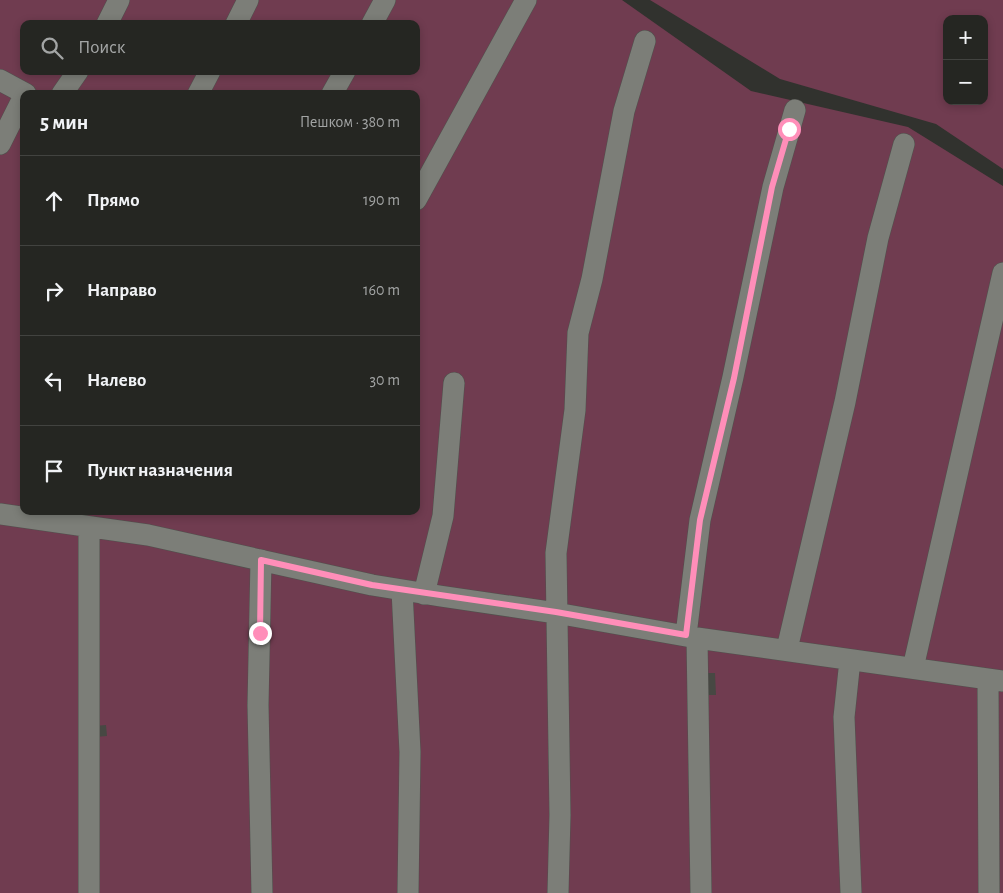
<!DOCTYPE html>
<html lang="ru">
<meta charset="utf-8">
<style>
body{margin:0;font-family:"Alegreya Sans",sans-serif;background:#2d2e2a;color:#f1f3f6}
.controls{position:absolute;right:15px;top:15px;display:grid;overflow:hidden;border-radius:10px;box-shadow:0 2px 8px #0003}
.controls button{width:45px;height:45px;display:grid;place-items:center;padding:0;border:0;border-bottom:1px solid #424340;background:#252622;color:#f1f3f6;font:25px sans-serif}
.stop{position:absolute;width:15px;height:15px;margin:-11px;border:4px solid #ff8eb9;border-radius:50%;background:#fff}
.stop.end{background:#ff8eb9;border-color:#fff;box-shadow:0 1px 5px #0008}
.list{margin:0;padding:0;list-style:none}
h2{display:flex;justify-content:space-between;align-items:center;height:65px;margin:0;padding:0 20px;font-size:21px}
h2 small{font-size:16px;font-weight:400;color:#a3a5a5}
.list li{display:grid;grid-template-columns:32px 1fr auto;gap:15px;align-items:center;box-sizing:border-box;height:90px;padding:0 20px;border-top:1px solid #424340}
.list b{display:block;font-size:19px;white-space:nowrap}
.list em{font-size:16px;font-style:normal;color:#a3a5a5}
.icon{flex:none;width:28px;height:28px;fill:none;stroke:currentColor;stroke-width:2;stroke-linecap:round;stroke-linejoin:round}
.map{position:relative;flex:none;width:1003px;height:893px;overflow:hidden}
.search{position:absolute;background:#252622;box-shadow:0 2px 8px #0003;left:20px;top:20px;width:400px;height:55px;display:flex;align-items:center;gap:12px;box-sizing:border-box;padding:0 18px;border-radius:10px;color:#a3a5a5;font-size:19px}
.panel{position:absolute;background:#252622;box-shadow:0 2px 8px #0003;left:20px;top:90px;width:400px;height:425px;border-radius:10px}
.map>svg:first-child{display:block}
.green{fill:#703c50;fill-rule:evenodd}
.building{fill:#474843}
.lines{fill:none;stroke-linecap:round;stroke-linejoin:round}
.street-casing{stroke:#50514d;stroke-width:22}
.street{stroke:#7c7e78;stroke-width:21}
.route{stroke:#ff8eb9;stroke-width:6}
</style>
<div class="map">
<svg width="1003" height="893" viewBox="0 0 1003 893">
<rect width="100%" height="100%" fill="#31322e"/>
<path class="green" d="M0,0H622L751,91L908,127L1003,186V893H0ZM24,24H416V71H24ZM24,94H416V511H24Z
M650,0H1003V169L936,124L780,79ZM947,19H984V101H947Z"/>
<path class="building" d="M706,673H715L716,695H706Z
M106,725L107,736L95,737L94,726Z"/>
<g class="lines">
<defs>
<path id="street" d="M107,24L119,0
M236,24L248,0
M372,24L385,0
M0,80L26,94
M62,94L78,71
M198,94L210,71
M332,94L345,71
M0,144L24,96
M416,200L526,0
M0,514L148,535L372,585L440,596L556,613L697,638L1003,681
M261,560L258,705L262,893
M402,590L410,752L408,893
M424,594L443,516L454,383
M686,635L700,520L733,377L773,187L795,110
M697,638L701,893
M787,649L845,402L878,238L904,144
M850,660L844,717L851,893
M913,668L1003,273
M988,680L989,893
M89,893V527
M558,893L560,815L556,553L575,410L578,333L592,279L624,111L645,41"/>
</defs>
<use href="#street" class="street-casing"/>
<use href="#street" class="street"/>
</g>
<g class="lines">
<path class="route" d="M260,633L261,560L372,585L556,612L686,635L700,520L734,378L772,187L789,129"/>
</g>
</svg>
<div class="controls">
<button>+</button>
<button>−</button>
</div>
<div class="stop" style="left:789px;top:129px"></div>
<div class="stop end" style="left:260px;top:633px"></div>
<div class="search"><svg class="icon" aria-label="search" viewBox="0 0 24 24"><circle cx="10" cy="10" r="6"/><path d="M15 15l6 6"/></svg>Поиск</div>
<section class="panel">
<h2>5 мин<small>Пешком · 380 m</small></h2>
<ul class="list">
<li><svg class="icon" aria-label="ahead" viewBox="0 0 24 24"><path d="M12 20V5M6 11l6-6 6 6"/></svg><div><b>Прямо</b></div><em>190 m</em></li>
<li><svg class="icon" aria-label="right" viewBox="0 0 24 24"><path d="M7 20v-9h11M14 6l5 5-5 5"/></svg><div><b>Направо</b></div><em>160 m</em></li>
<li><svg class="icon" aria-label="left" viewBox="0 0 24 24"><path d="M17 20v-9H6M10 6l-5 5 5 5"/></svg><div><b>Налево</b></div><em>30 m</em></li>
<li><svg class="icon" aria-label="arrive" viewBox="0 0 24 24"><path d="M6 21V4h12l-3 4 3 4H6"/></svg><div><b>Пункт назначения</b></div></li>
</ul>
</section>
</div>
